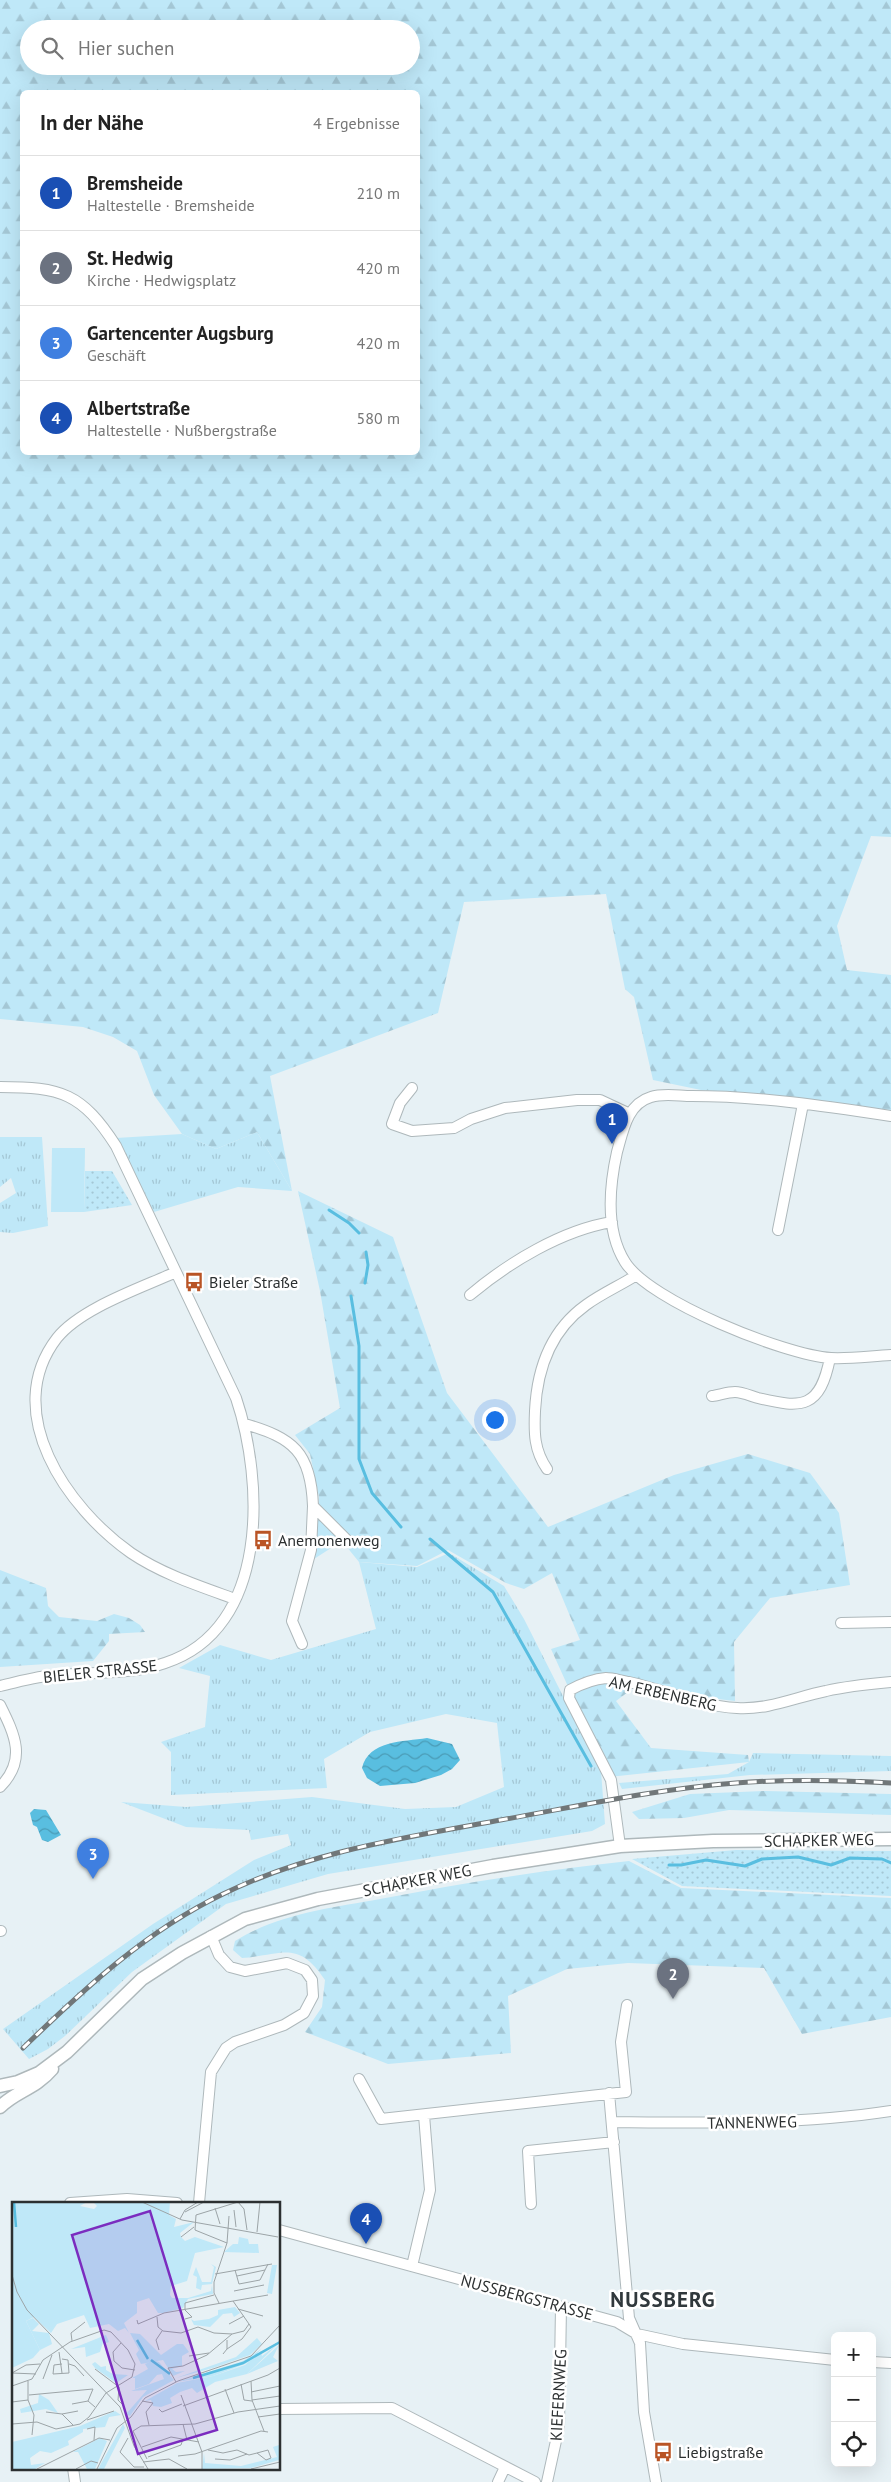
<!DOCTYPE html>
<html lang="de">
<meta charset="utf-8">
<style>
body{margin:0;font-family:"PT Sans",sans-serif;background:#f2f2f2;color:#222}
.controls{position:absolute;right:15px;bottom:15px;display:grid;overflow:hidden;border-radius:8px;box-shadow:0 5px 20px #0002}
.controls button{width:45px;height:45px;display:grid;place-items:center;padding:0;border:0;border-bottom:1px solid #e0e0e0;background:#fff;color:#222;font:25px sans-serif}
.you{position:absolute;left:494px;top:1419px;width:18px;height:18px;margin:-12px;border:4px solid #fff;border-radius:50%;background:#1a73e8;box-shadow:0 0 0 8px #1a73e833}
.badge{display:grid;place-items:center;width:32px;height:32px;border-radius:50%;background:#d93025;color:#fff;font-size:16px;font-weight:700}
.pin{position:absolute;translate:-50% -41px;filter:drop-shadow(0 1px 2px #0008)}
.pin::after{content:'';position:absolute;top:26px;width:18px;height:15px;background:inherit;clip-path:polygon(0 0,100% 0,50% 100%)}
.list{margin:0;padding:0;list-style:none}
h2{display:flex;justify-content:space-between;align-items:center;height:65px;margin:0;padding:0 20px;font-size:21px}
h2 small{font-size:16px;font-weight:400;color:#767676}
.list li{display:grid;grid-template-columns:32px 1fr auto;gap:15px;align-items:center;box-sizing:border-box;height:75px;padding:0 20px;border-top:1px solid #e0e0e0}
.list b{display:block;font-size:19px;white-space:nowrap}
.list p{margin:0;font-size:16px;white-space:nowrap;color:#767676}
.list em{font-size:16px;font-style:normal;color:#767676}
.icon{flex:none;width:28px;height:28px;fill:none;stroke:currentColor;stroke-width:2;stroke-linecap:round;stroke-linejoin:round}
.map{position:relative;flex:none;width:891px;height:2482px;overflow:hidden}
.search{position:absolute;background:#fff;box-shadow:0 5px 20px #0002;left:20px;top:20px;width:400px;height:55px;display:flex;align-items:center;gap:12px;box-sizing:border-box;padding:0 18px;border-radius:28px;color:#767676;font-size:19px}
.panel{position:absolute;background:#fff;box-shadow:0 5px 20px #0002;left:20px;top:90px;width:400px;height:365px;border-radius:8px}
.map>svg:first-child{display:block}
.grass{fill:url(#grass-tufts)}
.forest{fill:url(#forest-firs);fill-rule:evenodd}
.park{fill:url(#park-dots)}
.pitch{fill:#bfe8f8}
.water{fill:url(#water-waves)}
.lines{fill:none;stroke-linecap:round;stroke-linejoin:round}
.stream{stroke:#59bee0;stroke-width:3}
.minor-casing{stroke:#aeb8bb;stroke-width:12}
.tertiary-casing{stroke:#aeb8bb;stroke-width:15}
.minor{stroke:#fff;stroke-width:10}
.tertiary{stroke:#fff;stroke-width:12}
.rail-casing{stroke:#717779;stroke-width:5}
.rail{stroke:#fff;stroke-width:3;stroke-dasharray:9;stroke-linecap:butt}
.labels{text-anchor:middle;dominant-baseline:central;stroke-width:5;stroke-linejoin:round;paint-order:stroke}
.poi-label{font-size:16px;fill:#2c3031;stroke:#fff;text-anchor:start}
.street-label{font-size:16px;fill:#2c3031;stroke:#fff}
.district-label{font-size:21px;font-weight:bold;letter-spacing:1px;fill:#30383c;stroke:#fff}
.inset-river{fill:none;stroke:#59bee0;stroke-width:2.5}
.inset-road{fill:none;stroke:#9ca4a7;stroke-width:1}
.view{fill:#7b2cbf;fill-opacity:0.15;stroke:#7b2cbf;stroke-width:2.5}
.inset-edge{fill:none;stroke:#2c3031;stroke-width:2.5}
</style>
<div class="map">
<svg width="891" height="2482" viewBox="0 0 891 2482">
<defs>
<pattern id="grass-tufts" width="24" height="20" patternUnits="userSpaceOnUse" patternTransform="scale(1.25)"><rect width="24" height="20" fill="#bfe8f8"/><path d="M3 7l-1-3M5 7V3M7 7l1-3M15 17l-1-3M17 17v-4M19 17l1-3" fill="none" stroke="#a4c7d5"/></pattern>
<pattern id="forest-firs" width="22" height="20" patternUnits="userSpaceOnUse" patternTransform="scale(1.25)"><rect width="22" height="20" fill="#bfe8f8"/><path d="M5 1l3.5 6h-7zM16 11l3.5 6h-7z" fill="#a4c7d5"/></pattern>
<pattern id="park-dots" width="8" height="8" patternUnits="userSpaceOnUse" patternTransform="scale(1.25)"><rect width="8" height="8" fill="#bfe8f8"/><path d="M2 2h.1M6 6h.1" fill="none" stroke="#a4c7d5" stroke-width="1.8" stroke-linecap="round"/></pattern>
<pattern id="water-waves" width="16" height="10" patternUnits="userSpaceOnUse" patternTransform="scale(1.25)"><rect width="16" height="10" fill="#59bee0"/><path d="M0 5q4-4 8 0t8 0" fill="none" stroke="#4a9bb6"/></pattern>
</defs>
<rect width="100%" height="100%" fill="#e7f1f5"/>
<path class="grass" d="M257,1132L292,1191L238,1187L154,1212L116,1138L182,1134L216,1149Z
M0,1137H42L48,1226L13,1233L0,1232V1203L16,1193L11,1178L0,1187Z
M449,1553L504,1586L524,1619L601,1771L605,1824L592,1831L328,1874L226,1904L132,1972L65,2036L48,2049L29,2059L3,2029L153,1924L254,1860L291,1845L288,1834L251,1840L249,1830L186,1827L121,1802L186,1807L312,1797L405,1809L456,1807L504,1787L497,1723L446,1714L370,1732L324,1759L327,1788L171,1795V1752L161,1742L205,1727L210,1676L179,1668L220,1645L271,1660L376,1629L359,1562L417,1567Z
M753,1753L891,1756V1771L750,1775L622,1789L619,1783L728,1774L749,1762Z"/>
<path class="forest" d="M0,0H891V837L871,836L837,926L847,970L891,975V1112L802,1098L701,1090L653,1080L634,997L625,989L606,894L464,902L438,1013L270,1076L292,1191L257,1132L216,1149L182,1134L154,1095L137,1051L113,1037L83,1027L0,1019ZM29,29H411V66H29ZM22,92H418V452H22Z
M298,1191L393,1237L447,1393L548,1527L674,1475L748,1454L810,1473L839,1513L850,1585L770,1598L734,1642L735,1701L632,1689L616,1701L651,1748L748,1755L749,1762L609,1777L551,1649L580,1640L552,1573L524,1589L506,1583L448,1550L417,1566L359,1562L342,1541L314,1559L319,1497L310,1454L295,1435L340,1408L320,1291Z
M0,1570L46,1588L48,1606L59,1617L97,1621L114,1614L129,1618L140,1625L145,1632L109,1634V1641L93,1661L0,1667Z
M765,1791L891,1794V1815L729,1810L684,1818L639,1819L632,1812L690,1794Z
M629,1861L681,1888L891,1898V2017L802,2034L764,1968L628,1963L567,1969L508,1996L511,2053L388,2064L305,2032L322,2007L325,1980C298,1939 282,1955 242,1958L233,1950L235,1941C278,1914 331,1908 380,1899C463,1883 545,1870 629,1861Z"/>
<path class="park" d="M85,1171H112L132,1205L84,1212Z
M736,1850L891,1851V1896L682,1886L632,1859Z"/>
<path class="pitch" d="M52,1148H85L84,1212H51Z"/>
<path class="water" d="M427,1738L452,1744L460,1760L452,1769L441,1775L415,1783L380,1786L367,1778L362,1768C369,1740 403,1742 427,1738Z
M34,1809L46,1810L61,1835L48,1842L42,1840L37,1827L33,1825L30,1813Z"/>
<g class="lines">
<path class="stream" d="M329,1210L349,1223L359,1233
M365,1283L368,1265L366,1252
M351,1296L359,1346V1459L372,1493L401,1527
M430,1539L493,1592L591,1766
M669,1865H681L706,1860L745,1866L762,1859L798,1857L831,1865L850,1858L882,1859L891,1863"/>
<defs>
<path id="minor" d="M0,1087C61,1087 82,1093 116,1146L236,1398C264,1481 270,1629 165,1663C131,1675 91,1672 56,1675C37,1676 18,1682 0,1686
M412,1088L400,1103L392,1124L412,1131L454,1128L471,1119L505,1108L577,1100H600L630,1114
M891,1116C825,1106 759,1096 692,1096C679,1096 663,1093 651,1097C627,1104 623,1131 617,1152C609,1188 605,1230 625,1262C649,1301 785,1355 831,1358C850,1359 871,1356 891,1355
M778,1230L803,1104
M176,1272C141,1288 81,1308 57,1338C0,1412 67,1508 131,1553C162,1574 199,1586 235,1599
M470,1295C508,1263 562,1230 612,1222
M712,1396C719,1395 728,1392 735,1392C742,1392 751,1396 758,1398C803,1409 820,1408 830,1358
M245,1424C293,1438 311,1452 313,1506L346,1539
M547,1469C534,1450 534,1433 535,1411C537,1369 551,1330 586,1305C601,1294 619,1286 635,1276
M841,1623L891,1622
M302,1644L292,1621L311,1550L313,1506
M0,1705C15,1735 27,1760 0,1787
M620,1846L611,1780L569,1698L570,1690C581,1684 594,1679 606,1678C613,1678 622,1681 629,1682C665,1690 699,1706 737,1708C769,1710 796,1697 826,1691C848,1686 869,1684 891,1682
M0,1931H1
M359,2079L381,2119L626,2092L621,2042L627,2005
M609,2093L629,2318L640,2343L644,2412L656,2482
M613,2122C706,2123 799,2125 891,2111
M70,2203L127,2199L177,2203
M199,2203L211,2072L226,2048L235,2042L284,2025L304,2013L313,1996L312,1980L305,1970L287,1963L245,1971L230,1967L219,1955L211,1936
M531,2204L528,2151L614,2142
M279,2230L617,2322L637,2334L683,2344L835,2360
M412,2266L430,2190L424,2115
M872,2362L891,2363
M279,2409L392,2408L535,2482
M73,2468L75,2482
M498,2482L505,2467
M547,2482L559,2427L561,2307"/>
<path id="tertiary" d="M0,2086L18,2082L39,2073L67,2052L142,1979L182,1953L245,1919L318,1899L493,1866L620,1846L713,1841L891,1839
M0,2107C16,2091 35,2089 52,2069"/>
</defs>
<use href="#minor" class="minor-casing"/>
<use href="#tertiary" class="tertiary-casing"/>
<use href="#minor" class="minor"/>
<use href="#tertiary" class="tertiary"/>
<defs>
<path id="rail" d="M23,2048C84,1989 146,1931 223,1894C309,1852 402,1838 495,1821C575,1807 655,1789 736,1783C787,1779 839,1780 891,1783"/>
</defs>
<use href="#rail" class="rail-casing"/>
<use href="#rail" class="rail"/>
</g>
<defs>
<symbol id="bus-bare" viewBox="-9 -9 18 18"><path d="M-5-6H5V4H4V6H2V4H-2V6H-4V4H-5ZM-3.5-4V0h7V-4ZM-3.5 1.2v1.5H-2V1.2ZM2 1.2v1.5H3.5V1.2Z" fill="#b95425" stroke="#fff" stroke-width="2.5" paint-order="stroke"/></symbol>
</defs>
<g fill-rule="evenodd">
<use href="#bus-bare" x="180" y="1268" width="28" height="28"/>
<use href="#bus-bare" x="249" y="1526" width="28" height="28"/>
<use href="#bus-bare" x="649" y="2438" width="28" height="28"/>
</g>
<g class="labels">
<g class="poi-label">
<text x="209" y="1282">Bieler Straße</text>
<text x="278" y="1540">Anemonenweg</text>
<text x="678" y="2452">Liebigstraße</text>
</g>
<g class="street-label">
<text transform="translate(100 1671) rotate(-6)">BIELER STRASSE</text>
<text transform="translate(663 1693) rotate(13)">AM ERBENBERG</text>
<text transform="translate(819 1840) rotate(-1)">SCHAPKER WEG</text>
<text transform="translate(417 1880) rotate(-11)">SCHAPKER WEG</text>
<text transform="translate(752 2122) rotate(-1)">TANNENWEG</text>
<text transform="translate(527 2297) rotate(15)">NUSSBERGSTRASSE</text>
<text transform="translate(558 2395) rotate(-87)">KIEFERNWEG</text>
</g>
<g class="district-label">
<text x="663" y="2299">NUSSBERG</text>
</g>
</g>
<g transform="translate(12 2202)">
<rect width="268" height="268" fill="#e7f1f5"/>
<path d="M260,63H265L260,92L255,91ZM21,116L27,122L20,129L37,131L40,142L28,148L14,119ZM94,133L97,140L91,142L92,137L88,150L74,155L73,145L59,147ZM141,158L147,160L162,178L131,195L118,214L114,212L135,188L119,189L152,177L150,172L145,173L137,182L123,187V176H120L136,167L133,162ZM111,222L113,226L92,267H86ZM88,236L95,239L83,267H75L66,250H61Z" fill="#bfe8f8"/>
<path d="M0,0H75L68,4L82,7L85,4L81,0H158L157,13L164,17L162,25L182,20L168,31L169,35L173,39L183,35L212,45L183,51L175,79L159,84L158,93L160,96H176L199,89L200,83L201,92L176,97L171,106L151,111H146L137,96L125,100V111L112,121L117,131L113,126L106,129L97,122L78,126L72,113L45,122L39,131L22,115L14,119L28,148L21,156L0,166ZM199,62L204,65L200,82L190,83L189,88L184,86L185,75L181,73L184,65L190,80H199L202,65ZM223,105L228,111L222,115L220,111L211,112L198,125L182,123L179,117L182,119L197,117L206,113V108ZM118,131L128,132L149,153L165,142H171L177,150L170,154V164L160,167L164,170L173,169L161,174L151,158L129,162L124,152L127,148ZM245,136L250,142L238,153L201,166L164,176L224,155ZM267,141L235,172L203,180L185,191L180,186L168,190L158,196L160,201L149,205L141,204L139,198L133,199L165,181L201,174L233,163L249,149L250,154ZM83,160L89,165L94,164V168L101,172L116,173L104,181L83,166L80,162ZM103,209L109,213L97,215L93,225L71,227V230L56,239L57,243L39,251L28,249L18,256L19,263L33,261L23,267H0V240L68,224ZM267,243V258L239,266L190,267L192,251L193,261L229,264L265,255L261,245Z" fill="#bfe8f8"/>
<path d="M227,35L236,37L237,42H246L247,51L212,50L221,42H226ZM267,143L261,155L266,159L235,172ZM249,147L241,157L233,162L201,174L165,180L231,159ZM27,192L37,198L46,211L34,207L9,211L8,207L26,201Z" fill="#bfe8f8"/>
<path class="inset-river" d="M2,0L4,25M125,138L136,157M139,158L158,172M181,176L231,161L268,140"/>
<path class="inset-road" d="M130,0L170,18L266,35M203,6L208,22M222,8L224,25M173,10L192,0M168,17L173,8L186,0M245,30L248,0M169,35L182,25M215,41L183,28L184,13L226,0L232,7L235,28M223,68L227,82L248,78L256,62M203,72L260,62M0,73L5,90L15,108L108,205L122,244L136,267M225,74L253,68M222,89L252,83M207,101L202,91V80L215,41L217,14M226,107L251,114M173,108V101L202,93M173,108L180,115L173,117M145,115L146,125L151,129L169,131L186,125L202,131L220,132L232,129L237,122L221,99M125,118L126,122L152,111L256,93M217,122L232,114M60,139L59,131L73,120M109,141L101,150L102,159L110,166L123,168M215,147L230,137L239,125L237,122M147,148L144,138L150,129M47,150L50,171M211,152L215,147V138M177,154L197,151M50,157L56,158L57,171L41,172L42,163L50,162M57,162L63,164L72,174M83,167L107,185L106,198L112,204M0,171L14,163L28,162M0,171L24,172M31,177L40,153M16,179V198M239,179L240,198L252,229M164,180L156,166L171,164L195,153L220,132M229,182L232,198L240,199M0,184L20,177L31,158L58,140L92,128L99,130L116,148L123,162L120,175L94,191L77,215L68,222L44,227L25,220L0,222M213,187L222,211M239,190L268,184M17,193L81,187L76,199L83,205M169,193L190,250V267M16,198L22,213L20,233M240,198L268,194M130,199L141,201L134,210L137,223M0,200L16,198M60,202L76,199M171,204L256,173L268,166M147,207L150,210L170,202M34,210L50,212M246,215L268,212M75,218L102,209M171,222L175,238M61,223L50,212L66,209M75,227L83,225L82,238M116,236L108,250L122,265H132M130,245L159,235L187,240M196,248L211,251L225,248L237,253L245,251L254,258L259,256L256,248L245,251M166,254L183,252L249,229L256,230M136,255L169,243L171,237M135,257L121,229L129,224L183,222L226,210L268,204M203,257L218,258L235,252M131,260L157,257L175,267M25,267L87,236L98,238M64,267L79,259L86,261M85,267L105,226L119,215L133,196L166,179L239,154L268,123M239,267L268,260"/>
<path class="view" d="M138,9L205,228L126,252L60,33Z"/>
<rect width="268" height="268" class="inset-edge"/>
</g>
</svg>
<div class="controls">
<button>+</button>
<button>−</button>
<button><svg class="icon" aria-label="locate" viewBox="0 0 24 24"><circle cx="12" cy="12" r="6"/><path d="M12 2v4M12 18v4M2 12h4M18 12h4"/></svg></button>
</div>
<div class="you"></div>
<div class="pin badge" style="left:612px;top:1144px;background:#1a4fb4">1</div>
<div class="pin badge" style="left:673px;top:1999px;background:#6b7280">2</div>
<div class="pin badge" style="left:93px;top:1879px;background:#3f7fe0">3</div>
<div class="pin badge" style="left:366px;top:2244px;background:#1a4fb4">4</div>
<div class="search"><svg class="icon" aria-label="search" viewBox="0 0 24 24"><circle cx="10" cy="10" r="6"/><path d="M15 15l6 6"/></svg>Hier suchen</div>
<section class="panel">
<h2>In der Nähe<small>4 Ergebnisse</small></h2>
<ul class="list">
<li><span class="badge" style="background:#1a4fb4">1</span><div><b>Bremsheide</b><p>Haltestelle · Bremsheide</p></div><em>210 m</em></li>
<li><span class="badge" style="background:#6b7280">2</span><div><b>St. Hedwig</b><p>Kirche · Hedwigsplatz</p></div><em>420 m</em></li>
<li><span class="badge" style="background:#3f7fe0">3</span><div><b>Gartencenter Augsburg</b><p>Geschäft</p></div><em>420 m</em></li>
<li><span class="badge" style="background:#1a4fb4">4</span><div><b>Albertstraße</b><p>Haltestelle · Nußbergstraße</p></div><em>580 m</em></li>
</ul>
</section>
</div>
